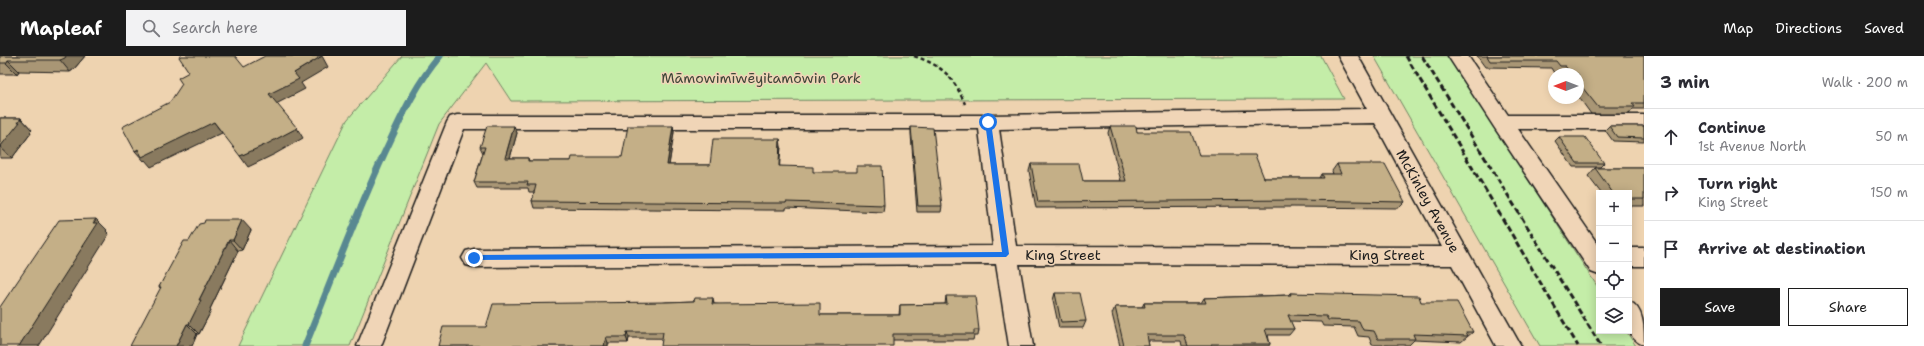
<!DOCTYPE html>
<meta charset="utf-8">
<style>
body{margin:0;font-family:"Shantell Sans",sans-serif;background:#f2f2f3;color:#2b2b33}
.controls{position:absolute;right:12px;bottom:12px;display:grid;overflow:hidden;border-radius:0px;box-shadow:0 2px 10px #0003}
.controls button{width:36px;height:36px;display:grid;place-items:center;padding:0;border:0;border-bottom:1px solid #e1e1e2;background:#fff;color:#2b2b33;font:20px sans-serif}
.compass{position:absolute;left:1548px;top:12px;width:36px;height:36px;border-radius:50%;background:#fff;box-shadow:0 2px 10px #0003;rotate:270deg}
.stop{position:absolute;width:12px;height:12px;margin:-9px;border:3px solid #1a73e8;border-radius:50%;background:#fff}
.stop.end{background:#1a73e8;border-color:#fff;box-shadow:0 1px 4px #0008}
.list{margin:0;padding:0;list-style:none}
h2{display:flex;justify-content:space-between;align-items:center;height:52px;margin:0;padding:0 16px;font-size:17px}
h2 small{font-size:13px;font-weight:400;color:#7c7c81}
.list li{display:grid;grid-template-columns:26px 1fr auto;gap:12px;align-items:center;box-sizing:border-box;height:56px;padding:0 16px;border-top:1px solid #e1e1e2}
.list b{display:block;font-size:15px;white-space:nowrap}
.list p{margin:0;font-size:13px;white-space:nowrap;color:#7c7c81}
.list em{font-size:13px;font-style:normal;color:#7c7c81}
.actions{display:flex;gap:8px;padding:12px 16px}
.actions a{flex:1;padding:9px 0;border:1px solid #1c1c1c;border-radius:0px;text-align:center;font-size:14px;color:#1c1c1c}
.actions .main{background:#1c1c1c;color:#fff}
.icon{flex:none;width:22px;height:22px;fill:none;stroke:currentColor;stroke-width:2;stroke-linecap:round;stroke-linejoin:round}
.map{position:relative;flex:none;width:1644px;height:290px;overflow:hidden}
header{display:flex;align-items:center;gap:24px;box-sizing:border-box;height:56px;padding:0 20px;background:#1c1c1c;color:#fff}
header strong{font-size:19px}
nav{display:flex;gap:22px;margin-inline-start:auto;font-size:14px}
.search{width:280px;height:36px;background:#f2f2f3;display:flex;align-items:center;gap:10px;box-sizing:border-box;padding:0 14px;border-radius:0px;color:#7c7c81;font-size:15px}
main{display:flex}
aside{flex:1;background:#fff}
.map>svg:first-child{display:block}
.green{fill:#c4eda8;stroke:#708462}
.lines{fill:none;stroke-linecap:round;stroke-linejoin:round}
.stream{stroke:#598891;stroke-width:7}
.minor-casing{stroke:#1c1c1c;stroke-width:3}
.path{stroke:#1c1c1c;stroke-width:2.5;stroke-dasharray:4 3;stroke-linecap:butt}
.minor{fill:#f0d5b7;fill-rule:evenodd}
.rail{stroke:#1c1c1c;stroke-width:3;stroke-dasharray:6 3;stroke-linecap:butt}
.wall{fill:#a99674;stroke:#1c1c1c}
.shaded-wall{fill:#897a5e;stroke:#1c1c1c}
.building{fill:#c4af87;stroke:#1c1c1c}
.route{fill:#1a73e8}
.labels{text-anchor:middle;dominant-baseline:central;stroke-width:3;stroke-linejoin:round;paint-order:stroke}
.park-label{font-size:14px;fill:#3e4638;stroke:#f0d5b7}
.street-label{font-size:14px;fill:#1c1c1c;stroke:#f0d5b7}
</style>
<header>
<strong>Mapleaf</strong>
<div class="search"><svg class="icon" aria-label="search" viewBox="0 0 24 24"><circle cx="10" cy="10" r="6"/><path d="M15 15l6 6"/></svg>Search here</div>
<nav><a>Map</a><a>Directions</a><a>Saved</a></nav>
</header>
<main>
<div class="map">
<svg width="1644" height="290" viewBox="0 0 1644 290">
<rect width="100%" height="100%" fill="#eed3b0"/>
<filter id="ink" filterUnits="userSpaceOnUse"><feTurbulence type="fractalNoise" baseFrequency=".025" numOctaves="2"/><feDisplacementMap in="SourceGraphic" scale="8" xChannelSelector="R" yChannelSelector="G"/><feConvolveMatrix kernelMatrix="1 2 1 2 8 2 1 2 1" color-interpolation-filters="sRGB"/></filter>
<g filter="url(#ink)">
<path class="green" d="M402,0H1321L1344,43L511,45L486,7L439,68L350,290H238L347,64Z
M1374,0H1448L1599,233V275H1626L1636,290H1540Z"/>
<g class="lines">
<path class="stream" d="M305,290C331,226 355,161 384,98C400,64 415,29 440,0"/>
<defs>
<path id="minor" d="M1338,0H1358L1521,290H1496L1452,209L1019,208L1033,290H1009L996,208L474,211L466,209L462,202L466,195L474,193L993,190L979,73H464L381,290H357L447,66L450,61L457,59H988L1367,53ZM1375,67L1442,191L1016,190L999,73Z
M1448,0H1468L1508,59H1644V73H1518L1599,190V219L1591,216L1494,71Z
M1629,192H1644V210H1629Z
M1629,245C1644,252 1644,271 1644,289C1624,281 1629,263 1629,245Z"/>
</defs>
<use href="#minor" class="minor-casing"/>
<path class="path" d="M914,0C943,10 953,20 965,48"/>
<use href="#minor" class="minor"/>
<path class="rail" d="M1406,0L1578,290
M1422,0L1601,290"/>
</g>
<path class="wall" d="M0,0H85L74,13L70,16L19,15L17,18H0Z
M1477,0H1644V53H1633L1629,58H1591L1578,40V18H1561L1559,17H1554L1551,12L1485,11Z
M0,62H21L32,74L30,76L31,77L12,102H0Z
M514,70L517,77L510,102H528L529,105H571L622,101L673,70L674,76L669,109H710L781,90L779,110L813,116L884,149L883,156L786,152V154H765L534,152L532,145L534,136H529L528,132H477L474,126L483,97L480,91Z
M1110,70L1137,76L1199,99L1264,122H1320L1322,118H1333L1332,115L1337,108L1405,146L1399,152L1292,151L1036,152L1029,115L1031,108L1083,125H1121L1108,77Z
M1609,70H1644V86L1613,85L1605,74Z
M911,71L942,150L941,156H917L911,78Z
M1559,81L1604,107L1600,111H1573L1555,85Z
M1595,112H1644V150H1629V137H1601L1588,120Z
M251,174L242,194L238,195L210,253L211,255L199,278H197L192,290L161,232L159,231L189,185Z
M1055,237L1086,265L1083,272H1059L1053,244Z
M1290,237L1421,246L1473,276L1461,286L1414,284L1409,289H1372L1369,281L1358,280L1354,271L1323,270L1321,266L1290,265L1294,273L1289,279H1268L1270,288L1269,290H1182L1181,285H1148L1149,290H1120L1112,258L1115,251H1142L1144,247H1201L1204,242L1288,239Z
M946,240L979,274L978,280H974L973,284H893L629,282L628,287H608V290H438L486,271L666,246L694,245L713,242L714,248L820,259H899L900,249L945,248Z"/>
<path class="shaded-wall" d="M66,0H85L74,13L70,16L60,4Z
M322,0L328,11L301,27L305,33L276,48L269,38L294,17Z
M8,4L19,15L17,18L6,7Z
M21,62L32,74L30,76L31,77L12,102L0,91Z
M214,66L222,77L151,111L145,104L144,105L135,95Z
M514,70L517,77L508,109L505,102Z
M673,70L674,76L668,116L667,109Z
M297,72L303,82L275,98L248,111L240,100Z
M780,83L781,90L779,117V110Z
M96,163L107,174L106,175L109,178L39,290H19Z
M242,164L251,174L242,194L233,184Z
M229,184L238,195L210,253L211,255L199,278L189,268L199,244Z
M187,268L197,278L192,290H176Z
M627,276L629,282L628,287L626,281Z
M606,281L608,287V290H604Z"/>
<path class="building" d="M0,0H66L65,2L60,4H8L6,7H0Z
M181,0H235L244,11L265,0H322L294,17L299,23L269,38L297,72L267,88L240,100L214,66L142,101L138,93L135,95L122,71L170,46L182,28L178,22L189,16L179,1Z
M1487,0H1644V47H1632L1635,51H1598L1578,26V18H1572L1565,10H1560L1556,5H1490Z
M0,62H21L18,66H20L0,91Z
M487,70H514L505,102H528V105H571L572,101H622L628,70H673L667,109H710L713,83H780L779,110L813,111V116H857V110H882L884,149L786,146V147H765L532,145L536,129H527L528,126H474L485,91H480Z
M1110,70H1136L1137,76H1191L1199,99H1255L1264,122H1324L1322,118H1341L1337,108H1385L1405,146L1297,144L1038,146L1031,108H1079L1083,125H1126Z
M1609,70H1644V82L1617,81Z
M911,71L933,72L942,150H918Z
M1559,81H1585L1604,107H1577Z
M1595,112H1644V143H1629V137H1613Z
M96,163L93,167H98L19,290H0V251L59,164Z
M205,164H242L233,184H229L199,244H201L189,268H187L176,290H130L161,231H159L184,185H189L199,168L204,167Z
M1055,237H1080L1086,265L1061,266Z
M1290,237L1419,240L1421,246H1457L1473,276H1466L1468,280L1413,278L1415,283H1378L1374,275L1363,274L1359,265L1328,264L1326,260L1288,259L1294,273H1265L1270,288H1211V290H1188L1184,279H1147L1149,290H1124L1115,251H1145L1144,247H1206L1204,242L1291,239Z
M946,240H975L979,274H974V278H893V290H661L663,276H627L626,281H606L604,290H438L443,271H486L493,248L666,246L694,245L695,242H713L712,248L820,247V259H900V249L947,248Z"/>
</g>
<path class="route" d="M988,63L991,66L1009,198L1006,201L474,204L471,202L474,199L1002,196L985,66Z"/>
<g class="labels">
<g class="park-label">
<text x="761" y="22">Māmowimīwēyitamōwin Park</text>
</g>
<g class="street-label">
<text transform="translate(1428 145) rotate(61)">McKinley Avenue</text>
<text x="1063" y="199">King Street</text>
<text x="1387" y="199">King Street</text>
</g>
</g>
</svg>
<div class="controls">
<button>+</button>
<button>−</button>
<button><svg class="icon" aria-label="locate" viewBox="0 0 24 24"><circle cx="12" cy="12" r="6"/><path d="M12 2v4M12 18v4M2 12h4M18 12h4"/></svg></button>
<button><svg class="icon" aria-label="layers" viewBox="0 0 24 24"><path d="M12 4l9 5-9 5-9-5zM3 14l9 5 9-5"/></svg></button>
</div>
<svg class="compass" viewBox="-18 -18 36 36"><path d="M0-13l5 13h-10z" fill="#e53935"/><path d="M0 13l5-13h-10z" fill="#7c7c81"/></svg>
<div class="stop" style="left:988px;top:66px"></div>
<div class="stop end" style="left:474px;top:202px"></div>
</div>
<aside>
<h2>3 min<small>Walk · 200 m</small></h2>
<ul class="list">
<li><svg class="icon" aria-label="ahead" viewBox="0 0 24 24"><path d="M12 20V5M6 11l6-6 6 6"/></svg><div><b>Continue</b><p>1st Avenue North</p></div><em>50 m</em></li>
<li><svg class="icon" aria-label="right" viewBox="0 0 24 24"><path d="M7 20v-9h11M14 6l5 5-5 5"/></svg><div><b>Turn right</b><p>King Street</p></div><em>150 m</em></li>
<li><svg class="icon" aria-label="arrive" viewBox="0 0 24 24"><path d="M6 21V4h12l-3 4 3 4H6"/></svg><div><b>Arrive at destination</b></div></li>
</ul>
<div class="actions"><a class="main">Save</a><a>Share</a></div>
</aside>
</main>
